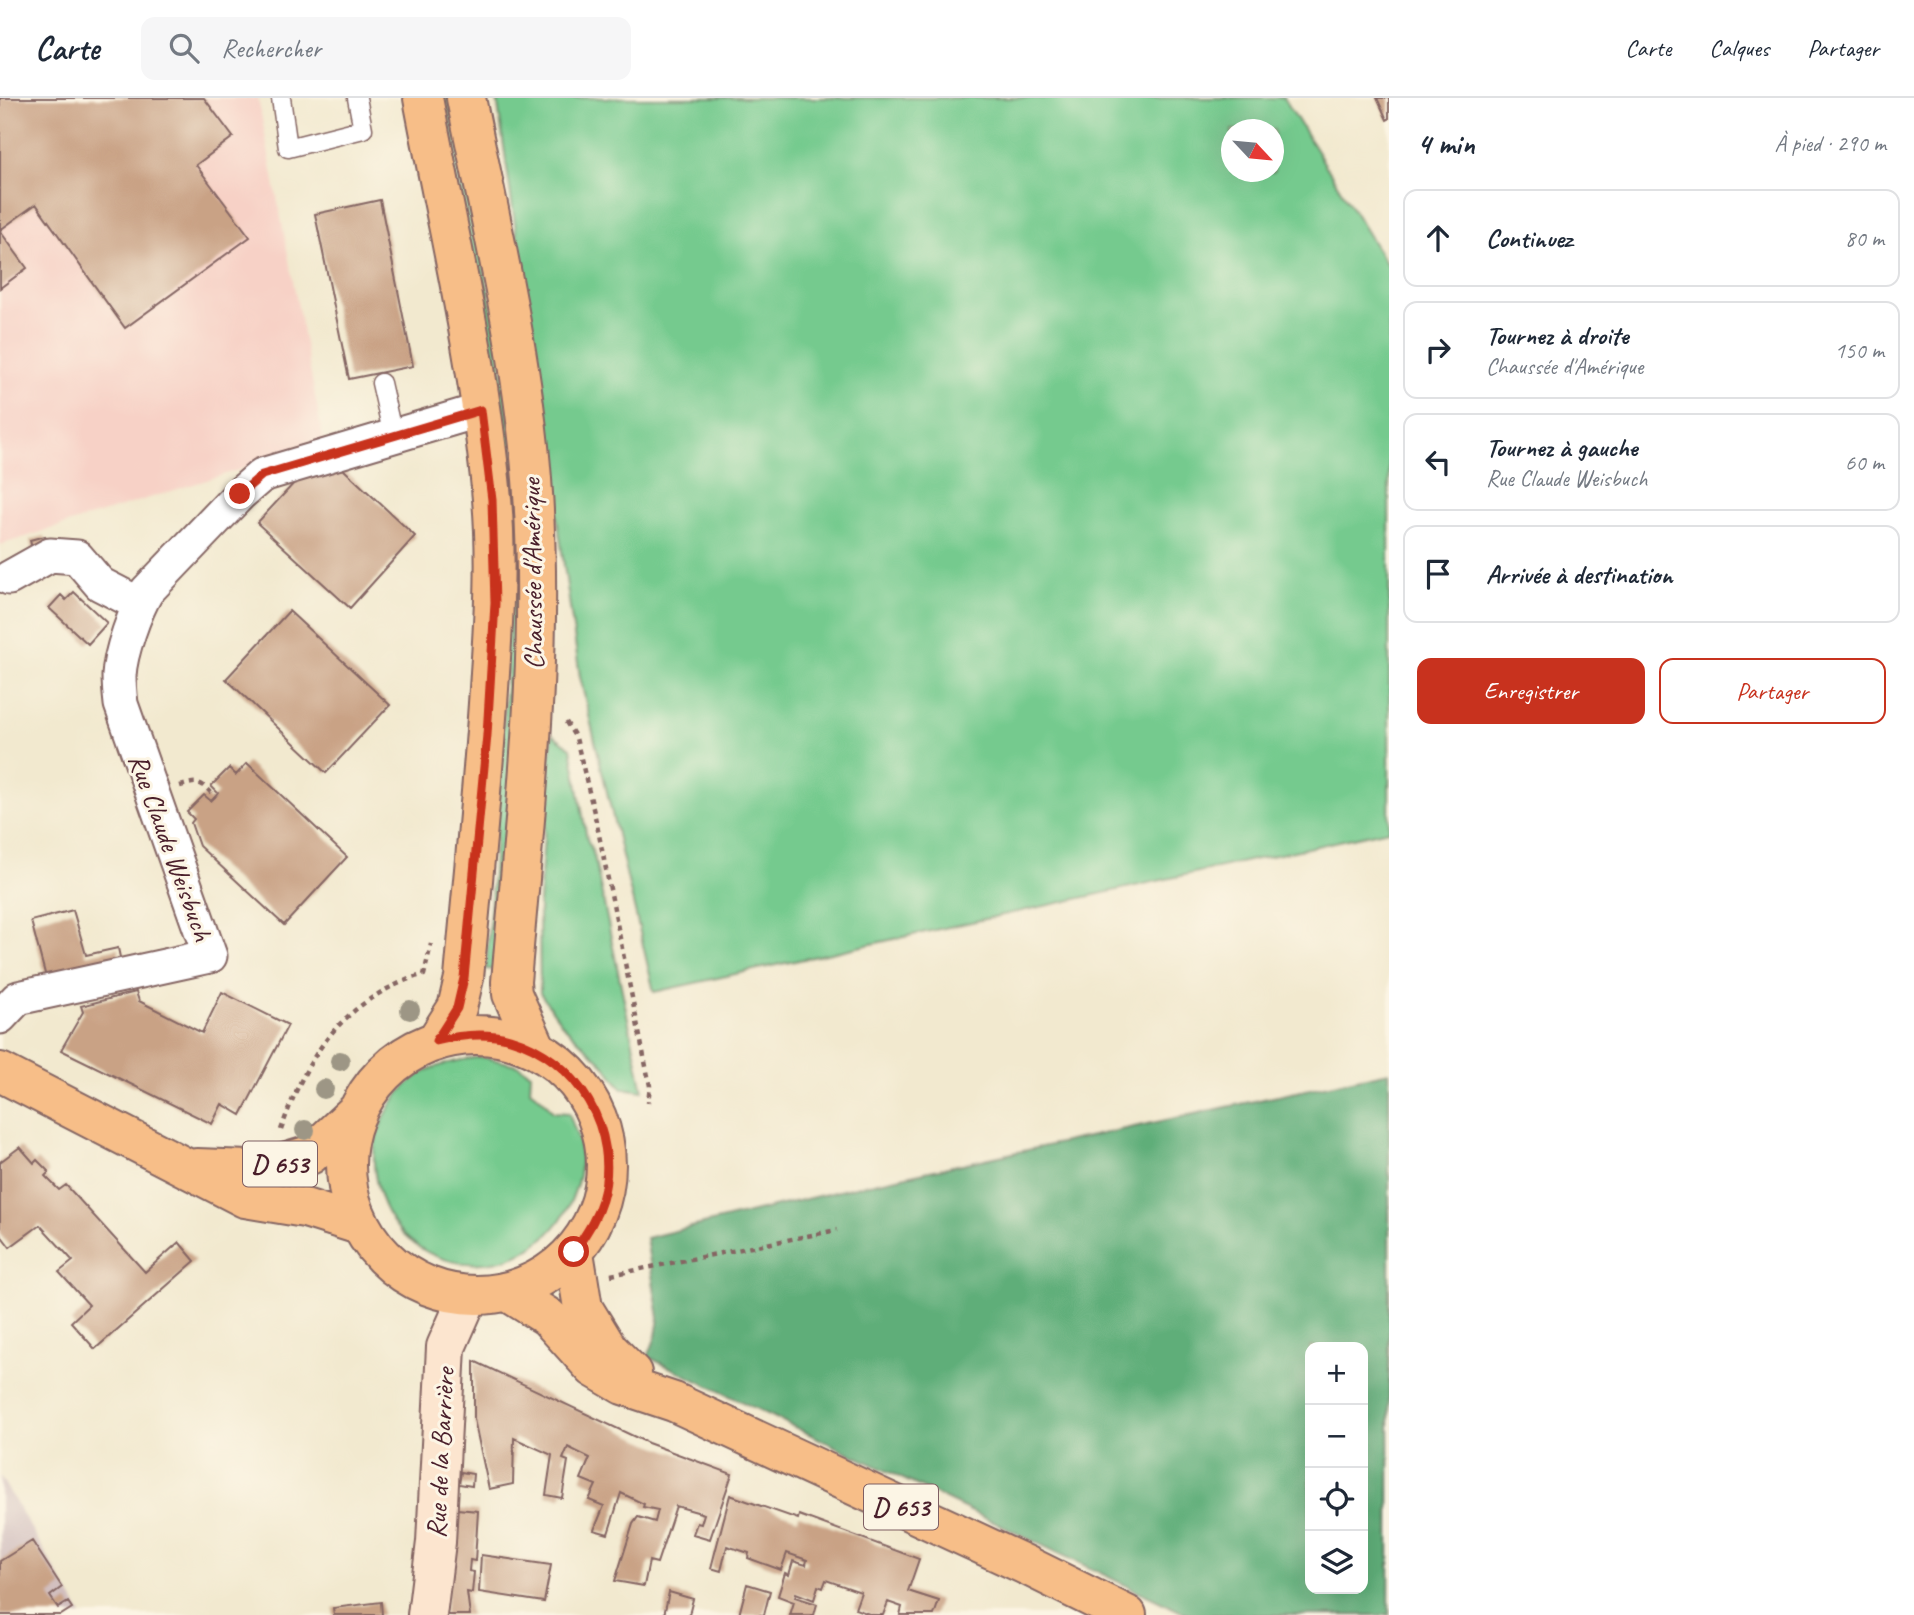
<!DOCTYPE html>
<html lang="fr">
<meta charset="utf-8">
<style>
body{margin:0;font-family:Caveat,sans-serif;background:#f6f6f7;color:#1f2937}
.controls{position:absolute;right:21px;bottom:21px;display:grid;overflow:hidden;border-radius:14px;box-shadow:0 7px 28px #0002}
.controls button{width:63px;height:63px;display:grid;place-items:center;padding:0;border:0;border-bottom:2px solid #e0e1e3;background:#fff;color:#1f2937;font:35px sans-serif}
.compass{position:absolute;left:1221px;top:21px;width:63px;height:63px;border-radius:50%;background:#fff;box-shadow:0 7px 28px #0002;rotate:116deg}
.stop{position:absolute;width:21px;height:21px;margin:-16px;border:5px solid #c8321e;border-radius:50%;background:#fff}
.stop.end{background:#c8321e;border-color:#fff;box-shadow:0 2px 7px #0008}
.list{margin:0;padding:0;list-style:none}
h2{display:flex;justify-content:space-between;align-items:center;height:91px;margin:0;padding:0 28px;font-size:30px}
h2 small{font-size:23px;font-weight:400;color:#747a83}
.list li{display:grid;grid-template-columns:46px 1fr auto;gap:21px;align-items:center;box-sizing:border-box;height:98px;margin:0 14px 14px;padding:0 14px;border:2px solid #e0e1e3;border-radius:14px}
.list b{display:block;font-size:26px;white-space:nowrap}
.list p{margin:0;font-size:23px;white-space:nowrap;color:#747a83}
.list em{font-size:23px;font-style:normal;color:#747a83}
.actions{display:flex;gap:14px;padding:21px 28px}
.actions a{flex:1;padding:16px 0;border:2px solid #c8321e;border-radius:14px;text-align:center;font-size:24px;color:#c8321e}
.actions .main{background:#c8321e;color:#fff}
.icon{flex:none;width:38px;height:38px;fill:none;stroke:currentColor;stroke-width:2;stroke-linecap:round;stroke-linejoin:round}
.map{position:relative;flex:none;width:1389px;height:1517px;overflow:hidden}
header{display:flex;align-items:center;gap:42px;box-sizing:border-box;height:98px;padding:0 35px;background:#fff;border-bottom:2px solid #e0e1e3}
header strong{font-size:33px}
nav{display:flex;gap:38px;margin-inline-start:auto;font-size:24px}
.search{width:490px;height:63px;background:#f6f6f7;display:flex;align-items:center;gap:18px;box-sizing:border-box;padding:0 24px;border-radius:14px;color:#747a83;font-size:26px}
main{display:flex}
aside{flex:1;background:#fff}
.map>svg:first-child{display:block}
.built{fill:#f7d1c6}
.industrial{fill:#d2bfbf}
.green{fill:#74ca8e;stroke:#5f745c;stroke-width:2;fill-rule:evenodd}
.forest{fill:#5fae79;stroke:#546652;stroke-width:2;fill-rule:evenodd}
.building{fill:#c9a285}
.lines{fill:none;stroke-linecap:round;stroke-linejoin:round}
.lane-casing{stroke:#856664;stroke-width:21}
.street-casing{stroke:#856664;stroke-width:37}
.secondary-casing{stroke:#856664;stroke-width:42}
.primary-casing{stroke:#856664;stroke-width:42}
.path{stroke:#856664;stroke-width:4.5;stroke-dasharray:5 5;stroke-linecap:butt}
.lane{stroke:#fff;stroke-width:18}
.street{stroke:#fff;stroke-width:33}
.secondary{stroke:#fce5cf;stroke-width:38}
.primary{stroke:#f7be88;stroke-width:38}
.tree{fill:#9d9685}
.route{stroke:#c8321e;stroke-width:9}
.labels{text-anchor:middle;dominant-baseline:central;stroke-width:6;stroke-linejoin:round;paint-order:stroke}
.shield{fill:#fcf5e5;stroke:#7f5f63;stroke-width:2}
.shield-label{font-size:26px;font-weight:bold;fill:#4a1f2b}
.street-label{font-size:28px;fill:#4a1f2b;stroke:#fcf5e5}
</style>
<header>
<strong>Carte</strong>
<div class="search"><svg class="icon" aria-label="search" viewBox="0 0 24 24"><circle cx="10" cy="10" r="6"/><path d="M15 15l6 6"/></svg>Rechercher</div>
<nav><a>Carte</a><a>Calques</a><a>Partager</a></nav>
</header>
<main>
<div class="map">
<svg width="1389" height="1517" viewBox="0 0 1389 1517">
<rect width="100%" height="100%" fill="#fcf5e5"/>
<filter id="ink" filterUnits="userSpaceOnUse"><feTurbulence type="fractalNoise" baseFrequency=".0143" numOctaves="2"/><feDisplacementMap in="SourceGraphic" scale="14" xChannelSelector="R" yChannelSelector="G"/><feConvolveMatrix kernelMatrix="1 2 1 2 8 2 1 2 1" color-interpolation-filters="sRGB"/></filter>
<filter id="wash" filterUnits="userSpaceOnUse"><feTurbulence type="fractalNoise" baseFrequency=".00686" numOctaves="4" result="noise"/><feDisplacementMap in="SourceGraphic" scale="28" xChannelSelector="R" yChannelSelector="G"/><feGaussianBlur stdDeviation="1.57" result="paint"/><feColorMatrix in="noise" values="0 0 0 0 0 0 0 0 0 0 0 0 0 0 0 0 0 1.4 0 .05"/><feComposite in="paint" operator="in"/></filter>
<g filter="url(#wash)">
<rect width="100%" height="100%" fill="#f2e9cf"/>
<path class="built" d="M0,0H258L324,345L0,447Z"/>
<path class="industrial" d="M0,1378L82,1517H0Z"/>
<path class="green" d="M436,0H452C478,145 514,297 520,444C525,586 507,731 497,872L486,871L507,576Z
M497,0H1284L1389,170V732L654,894L580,579ZM1232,32H1274V74H1232Z
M552,636L571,650L587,741L594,758L643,993L622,990L605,968L563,927L540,895L539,805Z
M482,959L517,967L531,975L530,992L543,1002L553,1014L569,1015C572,1025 577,1035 579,1045C582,1061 580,1078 575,1092C544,1189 405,1191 378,1091C372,1068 372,1045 382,1024C404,976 433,965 482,959Z"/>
<path class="forest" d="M1389,974V1517H1188L648,1259L656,1238L659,1220L646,1140L851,1090ZM1310,1249H1363V1491H1310Z"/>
<g id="blocks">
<path class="building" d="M0,0H204L233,39L196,67L250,139L125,230L36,106L0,132Z
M1377,0H1389V21L1387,22Z
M380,102L413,268L349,281L315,116Z
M0,133L27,170L0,190Z
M343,371L415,438L350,510L257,425L297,382Z
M45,438L47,447L32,451L30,442Z
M74,494L107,525L88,546L49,510L61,497L66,502Z
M289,513L390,607L326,675L226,581Z
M247,665L347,759L284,827L199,748L191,725L194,721L187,714L204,697L211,703L215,699L218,695L211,688L229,670L236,677Z
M73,812L86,857L118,850L121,864L47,883L31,823Z
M136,894L139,903L202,935L222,894L288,927L241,1017L222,1006L212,1026L61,952L83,914L81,908Z
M20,1049L34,1065L37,1062L49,1074L45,1078L59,1092L66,1087L145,1174L179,1144L195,1163L95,1251L71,1224L89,1207L59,1174L73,1163L40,1127L10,1149L0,1136V1064Z
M474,1263L648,1345L732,1376L710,1441L693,1436L697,1425L701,1426L704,1416L676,1408L657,1465L649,1463L644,1488L615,1483L633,1426L638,1419L655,1424L658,1412L643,1409L644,1406L621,1395L608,1436L594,1432L604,1408L589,1402L596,1387L581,1381L590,1360L568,1349L563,1361L568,1363L562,1400L546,1397L552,1357L514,1340L513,1386L489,1391L474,1321Z
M461,1374L473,1376L472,1388L459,1386Z
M730,1397L798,1421L799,1417L919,1461L908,1493L939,1503L934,1517H900L902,1509L888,1504L883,1517H872L855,1511L861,1494L826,1482L823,1490L818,1488L814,1502L796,1495L795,1499L817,1506L814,1517H790L794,1504L778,1498L785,1475L789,1477L793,1463L806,1467L807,1462L787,1455L781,1472L748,1460L749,1455L727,1448L721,1473L711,1470Z
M457,1411L478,1413L475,1463L470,1462L469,1473L474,1474L472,1495L467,1494L470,1517H444L455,1449Z
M32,1443L62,1489L50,1498L58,1510L68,1504L72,1510L61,1517H0V1463Z
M481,1457L551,1467L544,1504L479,1494Z
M747,1486L770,1493L764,1517H739Z
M669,1494L693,1501L689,1517H664Z
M381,1504L382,1517H334L333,1510Z"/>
</g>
</g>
<g filter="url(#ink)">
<use href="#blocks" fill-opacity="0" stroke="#856664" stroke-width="2"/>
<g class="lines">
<defs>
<path id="lane" d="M281,0L288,50L363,31L357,0
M381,285L393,338"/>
<path id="street" d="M9,480L50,457L77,459L100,486L139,506
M0,919L18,900L210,858L121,606C120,597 119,587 119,578C120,555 135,513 147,493L240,396L262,377L481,312"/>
<path id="secondary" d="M427,1517L436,1444L446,1249L469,1197"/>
<path id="primary" d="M423,0C448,133 480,266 492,401C497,458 494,517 490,575C484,677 473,778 464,880L457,910L436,943
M466,0C491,126 522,253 532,381C545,549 525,716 511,884L512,896L537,952
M346 1067a130 130 0 1 1 260 0a130 130 0 1 1-260 0Z
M0,974L245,1100L305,1110L359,1127
M197,1070L249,1072L267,1070L310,1057L357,1013
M574,1154L583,1210L608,1251L632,1275
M508,1194L548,1219L594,1270L623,1287L674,1304L1028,1468L1127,1517"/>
</defs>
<use href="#lane" class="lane-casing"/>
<use href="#street" class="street-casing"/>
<use href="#secondary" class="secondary-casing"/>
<use href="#primary" class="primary-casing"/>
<path class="path" d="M566,624L576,640L597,727L650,988L648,1005
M180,688C200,682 201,684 215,699
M281,1032C302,971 329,921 389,890C400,885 411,879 424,877L431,846
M611,1177L837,1132"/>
<use href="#lane" class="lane"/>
<use href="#street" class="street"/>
<use href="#secondary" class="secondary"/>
<use href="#primary" class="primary"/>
</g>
<g class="tree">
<circle cx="410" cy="912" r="10"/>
<circle cx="340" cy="963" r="10"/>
<circle cx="324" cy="991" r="10"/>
<circle cx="305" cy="1032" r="10"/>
</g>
</g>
<g class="lines" filter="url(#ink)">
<path class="route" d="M240,396L262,377L481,312L492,402L495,505L487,637L464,880L457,910L436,943C460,937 485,934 510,941C577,960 622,1034 602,1102C596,1122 585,1137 574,1154"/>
</g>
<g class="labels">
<g class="shield">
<rect x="243" y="1043.5" width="74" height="45" rx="5"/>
<rect x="864" y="1386.5" width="74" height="45" rx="5"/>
</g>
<g class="shield-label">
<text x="280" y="1066">D 653</text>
<text x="901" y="1409">D 653</text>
</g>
<g class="street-label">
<text transform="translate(532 476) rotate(-91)">Chaussée d'Amérique</text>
<text transform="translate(171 749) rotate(70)">Rue Claude Weisbuch</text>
<text transform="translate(440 1355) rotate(-87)">Rue de la Barrière</text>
</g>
</g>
</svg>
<div class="controls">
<button>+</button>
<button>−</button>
<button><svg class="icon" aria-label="locate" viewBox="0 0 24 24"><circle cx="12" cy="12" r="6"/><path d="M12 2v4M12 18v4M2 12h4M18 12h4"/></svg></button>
<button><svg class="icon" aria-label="layers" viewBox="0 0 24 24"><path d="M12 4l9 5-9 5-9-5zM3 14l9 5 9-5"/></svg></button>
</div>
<svg class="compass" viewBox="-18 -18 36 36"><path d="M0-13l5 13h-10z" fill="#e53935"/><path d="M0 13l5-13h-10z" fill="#747a83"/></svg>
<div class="stop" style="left:574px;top:1154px"></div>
<div class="stop end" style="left:240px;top:396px"></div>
</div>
<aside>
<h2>4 min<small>À pied · 290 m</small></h2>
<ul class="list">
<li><svg class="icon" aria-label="ahead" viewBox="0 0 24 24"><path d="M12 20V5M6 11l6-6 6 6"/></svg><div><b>Continuez</b></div><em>80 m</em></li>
<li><svg class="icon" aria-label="right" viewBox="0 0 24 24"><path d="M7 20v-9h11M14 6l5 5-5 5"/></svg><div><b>Tournez à droite</b><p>Chaussée d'Amérique</p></div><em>150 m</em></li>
<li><svg class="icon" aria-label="left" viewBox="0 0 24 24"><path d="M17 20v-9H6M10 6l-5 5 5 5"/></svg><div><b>Tournez à gauche</b><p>Rue Claude Weisbuch</p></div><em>60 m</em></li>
<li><svg class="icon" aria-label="arrive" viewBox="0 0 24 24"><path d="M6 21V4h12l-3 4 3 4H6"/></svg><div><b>Arrivée à destination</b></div></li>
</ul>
<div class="actions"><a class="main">Enregistrer</a><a>Partager</a></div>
</aside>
</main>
